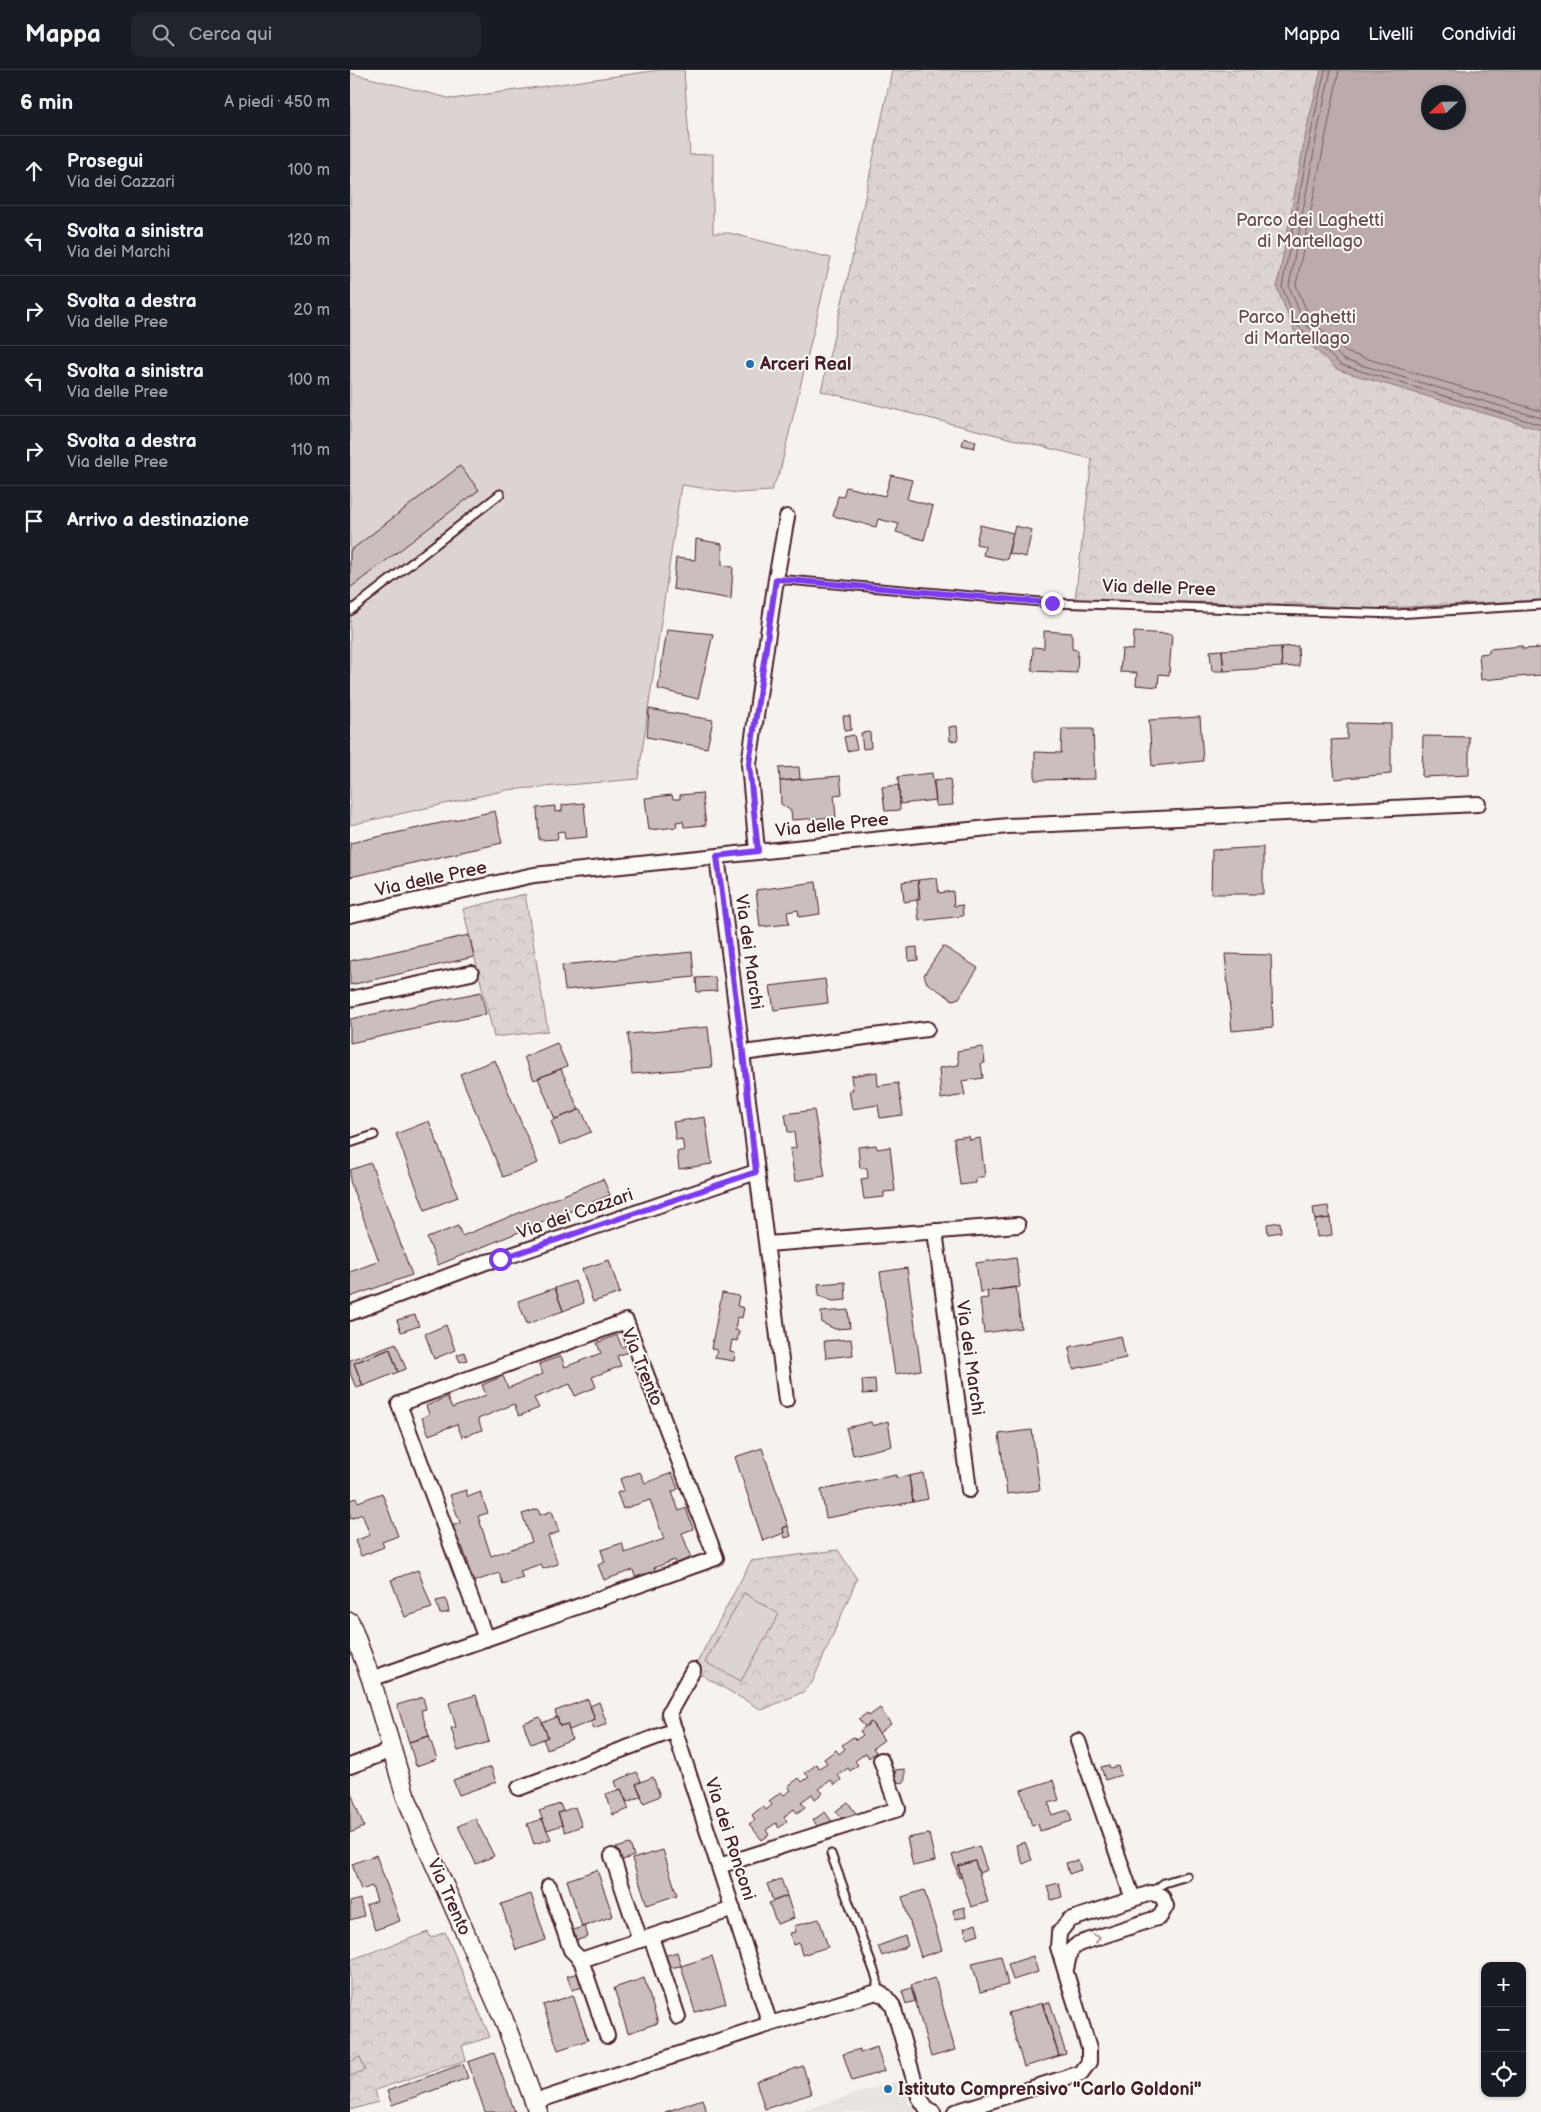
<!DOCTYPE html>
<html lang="it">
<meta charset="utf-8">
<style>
body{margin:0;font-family:"Balsamiq Sans",sans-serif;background:#20242c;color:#f1f3f6}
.controls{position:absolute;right:15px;bottom:15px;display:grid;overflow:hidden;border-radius:10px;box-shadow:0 1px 4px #0004}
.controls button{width:45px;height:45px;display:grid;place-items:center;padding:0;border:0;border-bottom:1px solid #363941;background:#171b24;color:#f1f3f6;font:25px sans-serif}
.compass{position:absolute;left:1071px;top:15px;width:45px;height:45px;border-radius:50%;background:#171b24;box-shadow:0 1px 4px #0004;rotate:248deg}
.stop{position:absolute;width:15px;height:15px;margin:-11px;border:4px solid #7c3aed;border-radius:50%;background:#fff}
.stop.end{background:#7c3aed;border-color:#fff;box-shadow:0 1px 5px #0008}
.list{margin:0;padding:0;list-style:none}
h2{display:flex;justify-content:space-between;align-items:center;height:65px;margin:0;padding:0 20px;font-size:21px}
h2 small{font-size:16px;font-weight:400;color:#9ea1a6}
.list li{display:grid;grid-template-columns:32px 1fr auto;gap:15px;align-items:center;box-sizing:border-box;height:70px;padding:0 20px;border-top:1px solid #363941}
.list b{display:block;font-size:19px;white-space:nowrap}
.list p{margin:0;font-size:16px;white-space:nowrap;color:#9ea1a6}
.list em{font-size:16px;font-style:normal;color:#9ea1a6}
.icon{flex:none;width:28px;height:28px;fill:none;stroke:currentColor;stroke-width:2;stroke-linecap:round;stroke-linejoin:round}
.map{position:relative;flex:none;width:1191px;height:2042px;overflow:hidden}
header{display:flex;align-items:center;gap:30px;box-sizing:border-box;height:70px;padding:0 25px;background:#171b24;border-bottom:1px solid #363941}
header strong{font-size:24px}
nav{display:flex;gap:28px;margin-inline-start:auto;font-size:18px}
.search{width:350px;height:45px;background:#20242c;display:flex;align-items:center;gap:12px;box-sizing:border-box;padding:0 18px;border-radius:10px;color:#9ea1a6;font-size:19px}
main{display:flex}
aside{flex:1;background:#171b24}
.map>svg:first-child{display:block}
.built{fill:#e9e3e0}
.forest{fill:url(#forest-crowns);stroke:#937a7e;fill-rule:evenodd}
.pitch{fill:#dcd4d2;stroke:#937a7e}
.water{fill:#bbabac;stroke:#8e7378;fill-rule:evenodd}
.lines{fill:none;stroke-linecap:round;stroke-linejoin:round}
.shore{stroke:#77575f;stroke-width:1}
.building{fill:#cbbfbe;stroke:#4a1f2b}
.service-casing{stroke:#4a1f2b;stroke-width:11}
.minor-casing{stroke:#4a1f2b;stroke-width:18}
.tertiary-casing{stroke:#4a1f2b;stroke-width:21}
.service{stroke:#fdfcf7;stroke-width:7}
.minor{stroke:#fdfcf7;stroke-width:14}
.tertiary{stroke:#fdfcf7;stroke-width:18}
.oneway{stroke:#ac999b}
.route{stroke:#7c3aed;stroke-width:6}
.poi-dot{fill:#1f6fb2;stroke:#fdfcf7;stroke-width:2}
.labels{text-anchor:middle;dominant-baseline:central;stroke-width:4;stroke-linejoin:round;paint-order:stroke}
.park-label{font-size:18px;fill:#6e4c55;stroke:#fdfcf7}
.poi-label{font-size:18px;font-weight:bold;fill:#4a1f2b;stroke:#fdfcf7;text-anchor:start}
.street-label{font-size:18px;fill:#4a1f2b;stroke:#fdfcf7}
</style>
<header>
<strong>Mappa</strong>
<div class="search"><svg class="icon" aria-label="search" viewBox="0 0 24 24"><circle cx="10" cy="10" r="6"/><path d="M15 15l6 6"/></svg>Cerca qui</div>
<nav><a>Mappa</a><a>Livelli</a><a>Condividi</a></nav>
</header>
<main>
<aside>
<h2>6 min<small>A piedi · 450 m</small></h2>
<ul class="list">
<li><svg class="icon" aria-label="ahead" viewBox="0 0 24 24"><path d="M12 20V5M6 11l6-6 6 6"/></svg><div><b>Prosegui</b><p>Via dei Cazzari</p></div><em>100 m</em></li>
<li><svg class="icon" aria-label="left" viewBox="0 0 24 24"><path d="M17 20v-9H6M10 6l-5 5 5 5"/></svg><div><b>Svolta a sinistra</b><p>Via dei Marchi</p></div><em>120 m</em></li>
<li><svg class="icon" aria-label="right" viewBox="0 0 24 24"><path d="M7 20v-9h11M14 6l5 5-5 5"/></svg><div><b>Svolta a destra</b><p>Via delle Pree</p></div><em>20 m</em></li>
<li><svg class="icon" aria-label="left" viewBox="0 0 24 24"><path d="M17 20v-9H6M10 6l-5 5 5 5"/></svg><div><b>Svolta a sinistra</b><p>Via delle Pree</p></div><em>100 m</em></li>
<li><svg class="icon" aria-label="right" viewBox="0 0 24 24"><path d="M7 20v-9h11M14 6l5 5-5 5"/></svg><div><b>Svolta a destra</b><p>Via delle Pree</p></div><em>110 m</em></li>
<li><svg class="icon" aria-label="arrive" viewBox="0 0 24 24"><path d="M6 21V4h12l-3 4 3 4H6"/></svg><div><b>Arrivo a destinazione</b></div></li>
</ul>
</aside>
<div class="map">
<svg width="1191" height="2042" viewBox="0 0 1191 2042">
<defs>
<pattern id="forest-crowns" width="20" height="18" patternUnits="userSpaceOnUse" patternTransform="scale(1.25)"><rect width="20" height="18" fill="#dcd4d2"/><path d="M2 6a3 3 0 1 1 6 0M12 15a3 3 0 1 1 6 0" fill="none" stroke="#beb6b4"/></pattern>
</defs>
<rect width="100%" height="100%" fill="#f6f3ef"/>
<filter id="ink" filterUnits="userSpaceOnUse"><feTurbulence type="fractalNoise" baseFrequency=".02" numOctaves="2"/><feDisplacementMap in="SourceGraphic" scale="10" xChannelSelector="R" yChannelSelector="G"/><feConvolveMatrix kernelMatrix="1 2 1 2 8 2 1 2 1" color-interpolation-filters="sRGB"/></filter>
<g filter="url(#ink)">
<path class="built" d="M552,2009L559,2035L564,2034L566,2042H449Z"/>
<path class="forest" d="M542,0H1191V530L1018,539L948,534L725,530L742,389L471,321L500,198ZM1078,22H1108V52H1078Z
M175,824L198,961L144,967L113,839Z
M488,1480L507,1509L462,1613L453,1622L412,1640L343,1600L401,1491Z
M78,1862L81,1868L95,1862L140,1967L112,1976L116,1990L25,2020L28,2032L0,2040V1890Z"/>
<path class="pitch" d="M310,0H334L340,85L363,84V163H379L481,188L430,401L421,421L387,423L331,415L288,709L157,720L0,755V3L102,29Z
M394,1523L429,1544L391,1611L355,1592Z
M10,1987L15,2000L0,2006V1992Z"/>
<path class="water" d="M971,0H1191V360L988,300L944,260L927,218L957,57ZM1078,22H1108V52H1078Z"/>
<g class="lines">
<path class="shore" d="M975,0L962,58L932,217L948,256L991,295L1191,355
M981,0L968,59L939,216L954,253L994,290L1191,348
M989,0L946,215L960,249L998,283L1191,341"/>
</g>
<path class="building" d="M614,368L626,372L624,378L612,375Z
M110,396L129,420L0,518V481Z
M541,405L562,410L557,429L583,436L574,470L546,462L549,454L528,449L526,457L483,446L488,426L493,427L496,417L535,426Z
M630,455L663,463L657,490L633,485L635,476L626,474Z
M665,456L682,460L676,487L658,483Z
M346,469L372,474V495L383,497L381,529L323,519L326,488L345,490Z
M317,559L363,564L348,629L308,619Z
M694,561L722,563V579L728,580L727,603L682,601L683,577L694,578Z
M784,562L822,564L819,605L809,604L808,617L786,615L787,603L770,602L772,579L783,580Z
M948,576L949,596L932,597L931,577Z
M1172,576V579L1191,578V605L1131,610L1129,584L1139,583V579Z
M931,577L932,597L874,601L872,580Z
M872,580L874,601H862L860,581Z
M299,639L363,650L357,678L297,667Z
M493,646H500L501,660L495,661Z
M850,647L853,691L802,696L799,650Z
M997,653L1041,654V704L985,709L981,670L997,669Z
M607,656L608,670L600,671L599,657Z
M712,659H743L745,709L685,710V682L711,683Z
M520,662L521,678L513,679L511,663Z
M504,665L507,679L497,681L494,667Z
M1073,666L1119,667V705L1072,707Z
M449,697L450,709L430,711L429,698Z
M582,703L586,730L550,734L548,707Z
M490,706L492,724L484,725L486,747L442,750L441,741L431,734L430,711Z
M600,709L603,735L586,736L584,711Z
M549,715L550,740L535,741L532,717Z
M352,723L356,755L334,757L333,751L326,752L327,757L299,760L295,728L322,725L323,729H330V725Z
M234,733L237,767L215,769L214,761L207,762L208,769L189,770L187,738L205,736V742L212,741V735Z
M145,741L152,773L0,807V773Z
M913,777V824H861L862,780Z
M587,808L589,823L603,821L604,836L612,835L613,846L569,851L567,830L570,829L568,810Z
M568,810L569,826L567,830L554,832L552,812Z
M466,812L470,844L449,847L448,840L437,842L439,854L410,857L406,820Z
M119,865L124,887L0,915V891Z
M593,876L628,898L609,928L603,930L577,913L574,905Z
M567,877L568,890L559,891L558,878Z
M342,882L344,907L215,920L212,895Z
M875,884L921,885L923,957L882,961Z
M365,907L367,921L347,922L346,908Z
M475,909L478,933L424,940L420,916Z
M131,922L136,944L0,973V949Z
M358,957L362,997L282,1004L278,964Z
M207,973L217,996L184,1010L174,987Z
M633,977L635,993H631L633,1008L612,1011L615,1025L591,1029L589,998L609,995L607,981Z
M145,990L188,1093L153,1107L110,1004Z
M211,999L229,1040L205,1049L188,1008Z
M527,1002L528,1016L548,1013L553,1045L530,1048L528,1035L502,1039L499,1020H503L501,1006Z
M231,1039L241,1062L210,1075L201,1051Z
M464,1040L475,1106L445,1111L440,1079L446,1078L444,1062H438L435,1044Z
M355,1047L362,1094L329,1099L327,1082L334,1080L332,1069L326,1070L323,1052Z
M79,1051L108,1127L75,1140L46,1064Z
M619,1066L620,1070L630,1068L635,1106L626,1108V1113L610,1115L604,1068Z
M526,1075L527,1079L540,1077L545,1121L534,1122V1127L514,1129L511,1109L518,1108L517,1098H510L508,1077Z
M21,1093L62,1205L0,1227V1202L29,1191L0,1111V1100Z
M253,1109L260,1125L88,1195L77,1168L108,1156L112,1166Z
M978,1136L980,1148L965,1150L963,1138Z
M980,1148L982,1165L967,1167L965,1150Z
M930,1152L931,1162L918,1164L917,1154Z
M666,1187L670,1217L630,1222L626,1193Z
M259,1190L270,1223L243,1232L232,1199Z
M557,1198L571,1300L545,1304L530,1202Z
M225,1211L234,1233L213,1241L205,1218Z
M495,1212L496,1230L483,1231L469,1226L468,1214Z
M666,1217L671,1258L634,1263L630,1229L638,1228L637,1221Z
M205,1218L213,1241L177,1254L168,1231Z
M372,1223L389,1226L387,1236L394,1238L392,1248L387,1247L385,1260L389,1261L387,1271L382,1270L380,1282L385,1283L384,1291L365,1288L367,1280L361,1279Z
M498,1240L500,1258L485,1259L472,1253L471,1242Z
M65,1245L69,1256L51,1262L47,1250Z
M96,1255L105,1280L84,1289L75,1264Z
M267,1265L272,1277L279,1274L282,1281L267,1286L271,1296L242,1307L246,1317L225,1326L220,1314L184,1328L189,1338L169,1346L164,1334L128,1349L132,1360L112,1367L107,1354L79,1365L72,1348L79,1344L76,1336L97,1327L102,1338L136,1325L132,1315L153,1306L158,1318L193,1304L189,1294L211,1286L215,1297L251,1283L247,1273Z
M771,1266L776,1288L723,1299L719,1277Z
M501,1269L503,1285L476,1288L474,1271Z
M46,1273L56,1299L48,1302L40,1279L4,1293L13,1316L6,1318L0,1303V1290Z
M40,1279L48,1302L13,1316L4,1293Z
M114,1282L117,1290L110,1292L107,1285Z
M525,1309L526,1323L513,1324L512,1310Z
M538,1351L542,1376L503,1385L496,1358L521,1352L523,1356Z
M682,1360L690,1420L657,1424L649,1364Z
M412,1378L438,1456L433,1458L434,1463L413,1471L385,1387Z
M290,1402L295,1413L322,1403L328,1419L322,1422L329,1441L336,1438L343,1459L332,1463L342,1491L327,1497L324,1490L304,1498L306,1505L287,1512L283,1500L254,1510L248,1495L255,1492L251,1480L272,1473L275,1483L314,1469L300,1430L273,1439L267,1423L274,1420L270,1409Z
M573,1403L578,1429L563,1432L559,1406Z
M546,1405V1408L559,1406L563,1432L476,1448L471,1420Z
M116,1420L118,1427L131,1422V1425L138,1443L128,1446L141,1486L182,1472L172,1444L188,1439L190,1445L202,1441L209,1462L198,1466L208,1494L193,1499L191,1494L170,1501L173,1508L153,1514L149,1503L120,1513L114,1497L119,1495L112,1476L106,1478L99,1457L110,1453L100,1425Z
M32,1423L48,1466L32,1472L34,1477L11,1486L5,1471L20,1465L12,1444L0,1449V1430L6,1428L8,1432Z
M438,1456L441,1466L435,1468L433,1458Z
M68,1500L82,1538L55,1547L41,1510Z
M96,1529L99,1542L90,1544L86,1531Z
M126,1625L139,1672L108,1681L101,1658L106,1657L99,1633Z
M73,1627L76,1639L71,1640L79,1666L59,1672L47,1635Z
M238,1629L245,1650L219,1660L217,1654L210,1656L205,1641Z
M249,1632L257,1654L244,1659L241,1652L245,1650L240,1636Z
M530,1638L541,1654L529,1663L521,1652L515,1657L509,1649L517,1643L519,1646Z
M190,1647L198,1667L181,1674L173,1653Z
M207,1647L210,1656L217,1654L222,1669L197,1679L193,1669L198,1667L192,1653Z
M521,1652L534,1670L523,1678L526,1682L519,1688L516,1683L505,1691L508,1695L500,1701L498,1698L488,1705L491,1710L485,1715L481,1710L469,1719L473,1723L465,1729L462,1724L451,1732L455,1737L447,1743L444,1739L434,1747L437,1751L429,1758L426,1753L416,1760L419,1765L412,1770L399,1754L405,1750L402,1745L413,1736L416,1740L422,1735L419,1731L431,1722L434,1725L441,1720L438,1716L449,1708L452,1712L459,1707L455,1703L467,1694L469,1698L477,1693L474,1689L486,1680L489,1684L495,1679L492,1675L503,1667L506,1670L513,1665L510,1661Z
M79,1666L87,1689L66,1696L59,1672Z
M759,1695L760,1698L768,1696L771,1705L755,1710L751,1697Z
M141,1697L146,1712L109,1725L103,1710Z
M555,1699V1712L546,1713L545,1700Z
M287,1702L291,1711L286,1714L292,1726L277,1732L271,1719L268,1720L265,1711Z
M303,1707L310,1726L294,1733L286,1714Z
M703,1710L709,1730L699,1733L702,1745L719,1740L722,1751L690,1761L688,1754L682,1756L671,1720Z
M271,1719L279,1739L263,1745L256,1724Z
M0,1720L14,1757L0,1763Z
M498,1732L507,1745L495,1753L486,1741Z
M210,1734L213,1741L208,1743L212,1755L197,1760L189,1741Z
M225,1737L232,1756L215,1762L208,1743Z
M475,1742L483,1753L471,1761L463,1750Z
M125,1748L144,1786L126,1794L108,1756Z
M192,1749L201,1769L184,1774L177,1754Z
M579,1764L585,1791L563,1796L557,1768Z
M675,1772L682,1790L673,1794L666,1775Z
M280,1774L284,1786L270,1791L266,1778Z
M629,1776L637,1800L629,1803L625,1791L608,1796L611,1807L609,1808L602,1785Z
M313,1780L327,1825L297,1835L282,1789Z
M26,1785L50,1851L25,1860L16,1835L27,1831L22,1816L11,1820L2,1794Z
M728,1790L731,1800L719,1804L716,1793Z
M625,1791L638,1832L621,1837L608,1796Z
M247,1800L263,1846L232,1857L217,1810Z
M431,1809L437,1826L423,1831L417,1814Z
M709,1813L712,1827L701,1830L697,1816Z
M574,1820L592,1880L571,1887L552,1827Z
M181,1824L196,1870L166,1880L151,1834Z
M437,1826L444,1848L427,1854L419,1833Z
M10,1829L14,1846L0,1850V1832Z
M614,1837L616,1847L605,1849L603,1840Z
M469,1849L478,1877L452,1885L449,1873L443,1875L440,1863L446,1862L444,1856Z
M626,1854L629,1864L617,1868L614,1858Z
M235,1856L238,1867L224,1871L221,1861Z
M555,1866L558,1876L532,1886L528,1876Z
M327,1882L331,1896L318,1898L314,1886Z
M362,1886L376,1933L345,1942L331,1896Z
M651,1886L658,1915L630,1922L622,1893Z
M683,1886L688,1902L663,1910L658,1894Z
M229,1903L233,1917L222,1920L217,1906Z
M294,1908L308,1953L278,1963L264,1918Z
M585,1908L605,1980L581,1987L561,1915Z
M561,1918L565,1931L556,1934L552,1921Z
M223,1925L238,1970L208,1980L193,1935Z
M700,1932L716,1984L709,1986L693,1934Z
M692,1933L709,1986L674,1997L658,1943Z
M527,1977L534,2001L502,2011L493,1984L510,1979V1983Z
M144,1983L162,2034L165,2042H135L118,1992Z
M113,1994L118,2008L42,2035L37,2021Z
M453,1996L461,2024L415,2039L406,2011Z
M352,2029L357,2042H315L330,2037Z"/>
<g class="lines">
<defs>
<path id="service" d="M426,509L702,533L1046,544L1191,535
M0,541L150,424
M0,1073L24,1065
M481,1784L527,1909V1922
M801,1823L814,1813L837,1806"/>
<path id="minor" d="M407,781L399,694L426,509L437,447
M367,786L436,1330
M0,845L184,805L658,756L1128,734
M0,929L121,903
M393,983L577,959
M585,1161L619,1420
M417,1174L668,1155
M0,1243L136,1192L150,1189L406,1102
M343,1600L319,1643L420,1954
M21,1609L366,1488L276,1251L49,1334L136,1569
M728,1671L783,1829
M0,1696L42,1680
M169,1718L325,1660
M262,1786L290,1870
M369,1796L548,1739L531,1690
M199,1816L221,1880L231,1890L257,1966
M301,1867L328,1947
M231,1890L383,1839
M184,2032L420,1954L527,1922L535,1926L543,1936L569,2027L577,2039L583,2042
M605,2042L731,2003L739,1992V1978L708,1877L709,1863L719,1850L801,1823L812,1826L816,1836L810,1847L728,1874L720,1881L716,1899"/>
<path id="tertiary" d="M0,1552L21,1609L55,1724L69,1759L154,1950L188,2042"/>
</defs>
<use href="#service" class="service-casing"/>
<use href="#minor" class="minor-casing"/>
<use href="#tertiary" class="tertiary-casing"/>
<use href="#service" class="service"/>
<use href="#minor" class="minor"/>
<use href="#tertiary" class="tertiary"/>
</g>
<defs><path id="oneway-chevron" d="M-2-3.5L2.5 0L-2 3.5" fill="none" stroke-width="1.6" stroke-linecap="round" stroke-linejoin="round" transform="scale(1.25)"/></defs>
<use class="oneway" href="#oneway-chevron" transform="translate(747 1868) rotate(-18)"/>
</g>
<g class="lines" filter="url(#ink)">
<path class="route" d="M150,1189L406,1102L393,983L367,786L408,781L399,694L426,509L702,533"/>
</g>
<g class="poi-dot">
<circle cx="400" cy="294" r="5"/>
<circle cx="538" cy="2019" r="5"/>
</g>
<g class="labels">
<g class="park-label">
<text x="960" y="150">Parco dei Laghetti<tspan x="960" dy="21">di Martellago</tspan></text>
<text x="947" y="247">Parco Laghetti<tspan x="947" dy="21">di Martellago</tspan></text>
</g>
<g class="poi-label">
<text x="410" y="294">Arceri Real</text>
<text x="548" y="2019">Istituto Comprensivo "Carlo Goldoni"</text>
</g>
<g class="street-label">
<text transform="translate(809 518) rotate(2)">Via delle Pree</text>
<text transform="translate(482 755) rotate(-6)">Via delle Pree</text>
<text transform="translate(81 809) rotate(-12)">Via delle Pree</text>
<text transform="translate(399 882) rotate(82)">Via dei Marchi</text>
<text transform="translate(225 1144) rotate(-19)">Via dei Cazzari</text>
<text transform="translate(620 1288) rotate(82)">Via dei Marchi</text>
<text transform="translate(292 1297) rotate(68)">Via Trento</text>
<text transform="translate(380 1769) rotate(72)">Via dei Ronconi</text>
<text transform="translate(99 1827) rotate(66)">Via Trento</text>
</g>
</g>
</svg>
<div class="controls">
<button>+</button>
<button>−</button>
<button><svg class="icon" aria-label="locate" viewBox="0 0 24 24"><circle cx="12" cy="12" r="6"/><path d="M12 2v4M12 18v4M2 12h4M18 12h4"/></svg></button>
</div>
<svg class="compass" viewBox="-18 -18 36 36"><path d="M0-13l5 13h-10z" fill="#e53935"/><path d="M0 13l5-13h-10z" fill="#9ea1a6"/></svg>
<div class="stop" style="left:150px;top:1189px"></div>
<div class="stop end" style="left:702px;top:533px"></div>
</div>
</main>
